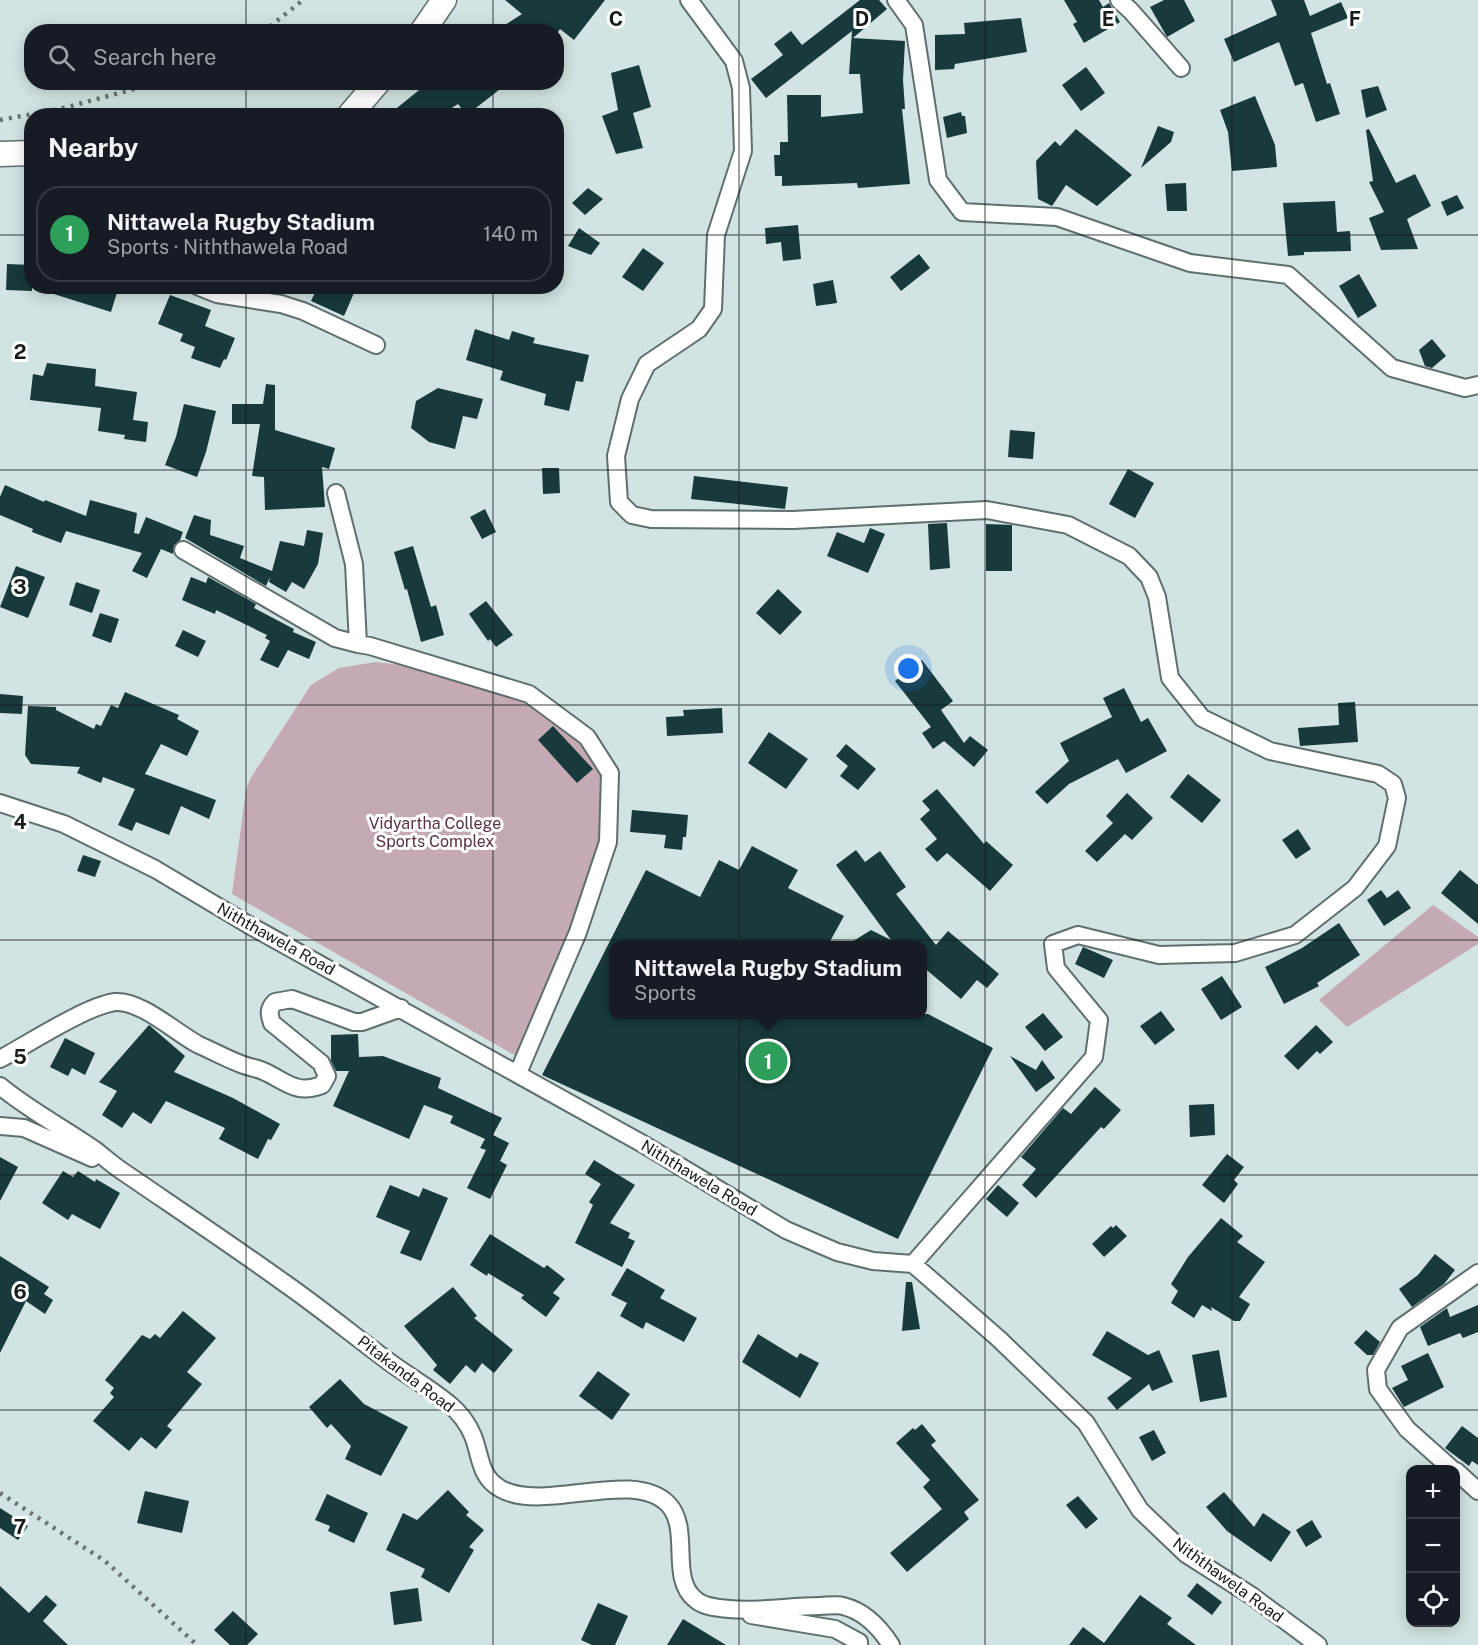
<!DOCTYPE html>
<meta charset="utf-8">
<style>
body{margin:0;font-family:"Public Sans",sans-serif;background:#20242c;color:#f1f3f6}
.controls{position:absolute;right:18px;bottom:18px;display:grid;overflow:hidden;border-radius:12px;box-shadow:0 3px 15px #0003}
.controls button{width:54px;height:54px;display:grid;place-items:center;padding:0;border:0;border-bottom:2px solid #363941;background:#171b24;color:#f1f3f6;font:30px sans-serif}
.you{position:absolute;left:909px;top:669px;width:21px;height:21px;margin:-15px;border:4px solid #fff;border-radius:50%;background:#1a73e8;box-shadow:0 0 0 9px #1a73e833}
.badge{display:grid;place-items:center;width:39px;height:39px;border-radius:50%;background:#b45309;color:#fff;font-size:20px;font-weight:700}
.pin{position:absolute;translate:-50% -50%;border:3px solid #fff;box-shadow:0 2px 6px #0006}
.popup{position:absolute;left:609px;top:941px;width:318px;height:78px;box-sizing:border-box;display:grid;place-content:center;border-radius:12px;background:#171b24;filter:drop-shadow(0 2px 4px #0005);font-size:20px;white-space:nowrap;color:#9ea1a6}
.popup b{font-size:22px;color:#f1f3f6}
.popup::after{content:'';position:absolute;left:50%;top:100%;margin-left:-12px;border:12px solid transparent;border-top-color:#171b24}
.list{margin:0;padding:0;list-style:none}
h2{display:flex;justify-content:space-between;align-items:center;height:78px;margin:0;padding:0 24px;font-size:26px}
h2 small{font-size:20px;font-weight:400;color:#9ea1a6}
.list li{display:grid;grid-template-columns:39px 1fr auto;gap:18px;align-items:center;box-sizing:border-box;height:96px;margin:0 12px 12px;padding:0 12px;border:2px solid #363941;border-radius:24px}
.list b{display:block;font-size:22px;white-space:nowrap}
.list p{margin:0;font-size:20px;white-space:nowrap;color:#9ea1a6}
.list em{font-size:20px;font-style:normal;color:#9ea1a6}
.icon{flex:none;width:33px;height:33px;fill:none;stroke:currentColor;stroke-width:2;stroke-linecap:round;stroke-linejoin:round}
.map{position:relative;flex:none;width:1478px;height:1645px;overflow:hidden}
.search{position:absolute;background:#171b24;box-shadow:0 3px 15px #0003;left:24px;top:24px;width:540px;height:66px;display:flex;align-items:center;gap:15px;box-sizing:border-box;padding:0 21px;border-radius:24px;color:#9ea1a6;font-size:22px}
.panel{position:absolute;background:#171b24;box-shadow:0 3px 15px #0003;left:24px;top:108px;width:540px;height:186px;border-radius:24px}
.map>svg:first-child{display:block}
.green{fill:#c5aab6}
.building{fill:#183a3a}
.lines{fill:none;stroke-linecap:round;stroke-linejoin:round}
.street-casing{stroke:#5f6e6e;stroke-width:20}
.secondary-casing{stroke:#5f6e6e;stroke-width:27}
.street{stroke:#fff;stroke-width:16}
.secondary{stroke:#fff;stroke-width:24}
.rail{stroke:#687372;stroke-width:4.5;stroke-dasharray:3 6;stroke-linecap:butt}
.grid{fill:none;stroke:#151c1b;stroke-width:1.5;stroke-opacity:0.55}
.labels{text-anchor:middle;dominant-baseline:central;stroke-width:6;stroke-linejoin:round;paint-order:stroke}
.park-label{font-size:16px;fill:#5c3046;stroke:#fff}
.street-label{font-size:16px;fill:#151c1b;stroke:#fff}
.grid-label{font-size:20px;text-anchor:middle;font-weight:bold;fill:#151c1b;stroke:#fff;stroke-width:6;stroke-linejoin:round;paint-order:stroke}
</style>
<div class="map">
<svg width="1478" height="1645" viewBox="0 0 1478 1645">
<rect width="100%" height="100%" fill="#d1e3e2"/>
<path class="green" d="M375,662L412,666L476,681L543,712L575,739L598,765L605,777L606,789L598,859L516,1056L232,894L246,790L250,779L311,685L339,668Z
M1433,905L1478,937V944L1347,1027L1319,1000Z"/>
<path class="building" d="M505,0H605L574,40L560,29L558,32H494L522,14Z
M860,0H879L887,9L853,38L905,41L903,80L905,109H902L910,184L858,188L857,183L782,186V176H775L774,155H780V142H788L787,95H821V117L863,113L860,74H849L852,31L766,98L751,79L783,55L774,44L791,31L802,45Z
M1064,0H1099L1103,7L1109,3L1120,22L1084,43L1073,24L1077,22Z
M1164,0H1184L1195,21L1167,37L1150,7Z
M1271,0H1304L1310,16L1341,2L1348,18L1311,33L1327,84L1330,83L1340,114L1316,122L1303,83L1295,86L1279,42L1234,62L1224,39L1277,15Z
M1021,18L1027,52L955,64L954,69L935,70V35L965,34L964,23Z
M639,65L651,107L633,113L643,148L616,154L602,116L618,110L611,73Z
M1086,67L1105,93L1081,111L1062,85Z
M429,82H509L467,115L458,104L439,116H387Z
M1378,86L1387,110L1366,118L1361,90Z
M1255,96L1275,145L1277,167L1232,171L1228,132L1220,110Z
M961,112L962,116H965L967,133L947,138L943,117Z
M1158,126L1174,132L1171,142L1141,168Z
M1076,129L1132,175L1097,206L1066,185L1052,206L1038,199L1036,161L1055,141L1060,146Z
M1369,129L1396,183L1415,174L1431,206L1407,219L1418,249L1381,250L1369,218L1384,212L1369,182L1373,181L1366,130Z
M1186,183L1187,211H1167L1165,184Z
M588,188L603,199L585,215L572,203Z
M1457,195L1464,208L1447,216L1441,202Z
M1335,201L1337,232L1350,231L1351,251L1304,252V255L1288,256L1283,203Z
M798,225L801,259L783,261L781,242L766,244L765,228Z
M579,228L600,243L591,255L568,246Z
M643,248L664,263L643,291L622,277Z
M919,254L930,268L901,291L890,277Z
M7,264L32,265V291L6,290Z
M1359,274L1377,306L1358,318L1339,286Z
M833,280L837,303L816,306L813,284Z
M41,286H119L111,312L41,290Z
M318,286H357L344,316L311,301Z
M170,295L211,310L205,326L235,338L226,360L224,359L220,368L191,358L195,347L180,341L183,334L158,324Z
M475,329L509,340L512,331L535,338L533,343L589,355L583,382L576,381L569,411L544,405L546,394L500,380L503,371L466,360Z
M1432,339L1446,356L1432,368L1425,366L1419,350Z
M47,363L96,369L95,386L137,392L133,420L148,422L146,442L124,439L125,435L98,431L101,408L30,400L33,374L43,376Z
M266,384L275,385V430L335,448L329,469L322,467L325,507L265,510L264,477L252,476L260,424H232V404H263Z
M438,388L483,399L477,419L463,416L455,449L429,442L411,428L416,401Z
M184,404L216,411L206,452L197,477L165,465L176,437Z
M1010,430L1035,432L1033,459L1008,457Z
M542,468H559L560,493L543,494Z
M1128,469L1154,483L1135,518L1109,504Z
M694,476L788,487L785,509L691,499Z
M5,485L44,502L45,500L86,516L90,500L137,513L134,533L139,534L146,517L183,532L180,540L174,545L173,554L161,549L147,578L132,571L142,553L66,531L61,543L32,532L33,529L0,515V497Z
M485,509L496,532L482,539L470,517Z
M194,515L211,520L210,535L244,546L240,558L272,571L280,541L304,546L307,530L323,533L318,564L304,589L292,582L286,592L269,582L270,577L266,586L185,538Z
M947,523L950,568L930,570L928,524Z
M986,524L1012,525V571H986Z
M870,528L885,534L868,573L827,556L837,532L864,543Z
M413,546L431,607L436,605L444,635L421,642L407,589L405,590L394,552Z
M16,566L45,577L28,618L0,607Z
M191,577L206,583L208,577L256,604L254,608L294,629L293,632L316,642L309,659L288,650L278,668L260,660L270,641L265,638L267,635L216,610L215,614L182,600Z
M76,582L100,590L92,613L69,605Z
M778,589L802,612L780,635L756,613Z
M486,601L513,635L496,647L490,639L488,641L469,614Z
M100,613L119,619L111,643L92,636Z
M183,630L206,641L198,657L175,646Z
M922,660L953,701L941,710L964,743L970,736L988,750L974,767L944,741L933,749L922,733L931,727L895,681Z
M1124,688L1141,722L1148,718L1167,751L1126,773L1118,759L1069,784L1047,804L1035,792L1069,761L1060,743L1112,717L1103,698Z
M125,692L179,715L177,719L199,731L187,756L161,744L145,774L216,800L209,819L181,806L169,835L136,822L132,831L118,825L135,789L103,777L101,783L77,773L80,767L31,764L25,755L28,706L56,707V710L94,729L96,724L101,726L111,705L118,708Z
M0,694L23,696L22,714L0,713Z
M1355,702L1358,742L1300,746L1298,728L1339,725L1338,703Z
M722,708L723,733L667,736L666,717L684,716L683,710Z
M553,726L593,769L577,783L538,740Z
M769,732L808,759L786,789L748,763Z
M846,744L876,769L858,790L840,776L848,766L836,756Z
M1188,774L1221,800L1202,823L1170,797Z
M937,789L984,844L986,841L1013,865L990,891L947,853L937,862L925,849L937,839L920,819L930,810L922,801Z
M1127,793L1153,818L1132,840L1125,834L1097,862L1085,851L1113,823L1106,816Z
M632,810L688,815L686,837H683L682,850L664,848L666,835L630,832Z
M1298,829L1311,849L1296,859L1282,840Z
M752,846L798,870L788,888L844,916L828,945H614V1014H928L993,1048L898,1239L542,1075L646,870L700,897L719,860L739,870Z
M856,850L865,862L880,851L906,887L896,894L936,945L948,931L999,974L987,988L977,980L961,999L922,966V945H847L871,930L891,940L836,865Z
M83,855L101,861L95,877L77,871Z
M1460,870L1478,885V924L1441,893Z
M1381,890L1387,898L1398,890L1411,908L1384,926L1367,900Z
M1339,923L1360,955L1317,983L1319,986L1284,1004L1265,967L1302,948Z
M1083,947L1113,960L1104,978L1075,964Z
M1222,976L1242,1007L1221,1020L1201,989Z
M1161,1011L1175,1030L1155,1045L1140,1026Z
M1043,1013L1063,1037L1045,1051L1025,1027Z
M149,1025L185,1056L174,1072L233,1098L280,1124L271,1140L268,1139L258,1159L219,1139L225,1128L166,1101L151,1124L133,1112L122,1128L102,1115L117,1091L99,1082Z
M1316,1025L1333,1042L1320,1054L1317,1051L1298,1070L1284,1056Z
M358,1034L359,1057L383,1056L441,1078L438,1088L502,1118L493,1135L509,1143L500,1161L507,1165L490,1199L467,1188L486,1150L480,1148L485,1139L450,1123L453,1116L424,1105L409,1139L333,1106L349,1071H336L331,1061V1035Z
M65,1038L95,1053L85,1075L72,1068L68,1076L50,1067Z
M1010,1056L1036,1070L1042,1060L1055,1078L1036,1092Z
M1095,1087L1121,1110L1104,1129L1101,1127L1036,1198L1022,1185L1036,1169L1021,1157L1063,1108L1071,1114Z
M1214,1104L1215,1135L1190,1137L1189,1105Z
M1227,1154L1244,1167L1234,1180L1238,1184L1224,1203L1202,1185Z
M0,1157L18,1167L0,1201Z
M594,1160L635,1185L610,1223L630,1233L628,1238L635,1241L622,1267L575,1243L593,1205L589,1202L601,1184L585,1174Z
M63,1171L73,1177L78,1171L95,1182L96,1179L120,1193L100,1229L72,1214L68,1220L42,1203Z
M390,1185L419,1197L423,1188L448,1198L421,1261L400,1253L410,1231L376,1217Z
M998,1185L1019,1203L1007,1217L986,1199Z
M1221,1218L1243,1236L1237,1242L1265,1262L1239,1297L1250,1304L1240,1321H1234L1211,1307L1212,1311L1202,1305L1194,1318L1171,1303L1178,1291L1171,1284L1188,1257Z
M1116,1225L1127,1236L1104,1257L1092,1244L1111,1226L1113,1228Z
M490,1234L544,1268L547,1265L565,1279L553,1293L560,1298L546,1317L521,1298L524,1295L488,1273L487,1276L470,1265Z
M1435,1254L1455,1270L1444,1284L1412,1307L1399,1289L1418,1275Z
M0,1256L49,1287L44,1294L53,1300L45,1314L26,1301L0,1353Z
M627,1268L665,1290L660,1298L697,1318L684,1342L646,1322L643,1329L620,1316L627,1303L611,1295Z
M906,1282H912L920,1329L902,1331Z
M453,1287L477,1316L474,1318L513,1350L494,1373L482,1363L475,1373L466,1365L450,1384L433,1370L437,1365L404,1326Z
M1478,1305V1332L1463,1338L1460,1333L1428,1346L1420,1327L1447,1308L1450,1317Z
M183,1311L216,1338L187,1372L202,1384L167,1426L172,1430L156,1449L141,1437L129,1451L93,1421L114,1397L110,1393L114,1388L105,1380L142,1335L150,1339L155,1334L160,1338Z
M1366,1330L1380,1342L1373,1355H1367L1354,1343Z
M1107,1331L1148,1355L1159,1350L1173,1382L1152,1391L1149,1384L1117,1410L1107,1398L1132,1378L1092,1355Z
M758,1334L797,1358L800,1353L819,1363L800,1398L742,1362Z
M1219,1350L1227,1397L1200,1402L1192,1355Z
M1428,1353L1444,1387L1404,1407L1392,1388L1408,1380L1401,1366Z
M598,1371L630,1394L612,1420L579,1396Z
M340,1379L364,1404L408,1427L381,1476L345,1459L351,1446L331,1424L327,1428L309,1407Z
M922,1424L936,1441L931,1445L979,1500L964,1512L969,1519L907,1572L890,1553L942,1509L923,1487L930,1480L896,1443L913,1428L915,1430Z
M1462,1426L1478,1438V1465L1472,1461L1469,1466L1445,1448Z
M1154,1430L1166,1453L1152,1461L1139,1437Z
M448,1490L469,1512L466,1515L484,1530L469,1547L474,1550L449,1593L421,1577L425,1569L386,1550L403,1513L417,1520Z
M145,1491L189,1501L182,1533L137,1523Z
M1224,1492L1254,1527L1263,1513L1291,1532L1271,1562L1227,1531L1206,1507Z
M327,1494L368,1513L354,1543L328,1531L330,1526L315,1520Z
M1078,1496L1098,1519L1086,1529L1066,1505Z
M0,1508L28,1526L18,1540L0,1528Z
M1312,1520L1322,1537L1306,1547L1296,1530Z
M1197,1583L1222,1602L1212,1615L1187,1596Z
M0,1586L29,1613L46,1595L57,1605L43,1621L68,1645H0Z
M418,1588L422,1621L394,1625L390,1592Z
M1140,1595L1172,1618L1167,1624L1196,1645H1069L1083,1627L1104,1643Z
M598,1603L628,1616L615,1645H592L581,1640Z
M233,1611L258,1634L247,1645H230L214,1630Z
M683,1619L726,1645H667Z"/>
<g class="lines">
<defs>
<path id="street" d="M689,0L734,61L741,88L743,151L716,235L713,309L699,329L647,364L630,399L616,456L619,502L632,515L651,519L793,520L987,510L1068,525L1129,556L1149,577L1157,597L1170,678L1202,718L1270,751L1378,774L1393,784L1397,798L1387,846L1355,888L1295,935L1235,953L1159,955L1078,935L1053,944L1056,968L1099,1020L1094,1057L913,1264
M896,0L914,25L938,180L962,212L1057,217L1190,263L1288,275L1392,368L1465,388L1478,385
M1119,0L1131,11L1181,68
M197,286L217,294L281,304L303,311L376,345
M336,493L354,564L358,644L370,646L529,694L587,737L610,773L608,842L578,932L518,1073
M183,550L335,638L358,644
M0,803L64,824L155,869L249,925L643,1144L786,1230L837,1252L873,1261L913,1264L999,1339L1086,1423L1140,1510L1186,1554L1252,1596L1318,1645
M0,1059C28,1044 86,1006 115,1002C141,1000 176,1033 199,1045C213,1051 227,1059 241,1064C248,1067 256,1068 263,1071C286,1081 295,1095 322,1085L327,1076L321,1063L272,1023C269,1014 268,1009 275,1002L292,999L354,1022H362L401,1008
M0,1086C30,1111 64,1128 95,1150C104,1157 113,1165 122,1171C176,1208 230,1244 283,1282C319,1307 353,1335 388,1361C408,1376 430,1388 449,1404C459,1412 468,1424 473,1436C481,1456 479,1477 501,1489C545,1513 632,1468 668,1504C692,1529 668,1579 696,1600C704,1607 719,1608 729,1609C759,1612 790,1606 820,1606C827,1606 837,1604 843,1606C864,1611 880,1628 891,1645
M0,1126L24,1128L92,1158
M1453,1470L1407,1429L1378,1389L1376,1370L1400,1328L1478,1273
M1456,1471L1478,1491
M751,1615L835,1629L859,1642V1645"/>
<path id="secondary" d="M422,32L444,0
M349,116L378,82
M0,154L32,153"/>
</defs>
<use href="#street" class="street-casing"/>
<use href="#secondary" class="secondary-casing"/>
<use href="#street" class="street"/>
<use href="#secondary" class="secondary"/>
<path class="rail" d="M263,32L303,0
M0,120L60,109L160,82
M0,1493L105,1561L197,1645"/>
</g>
<path class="grid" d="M246,0V32M493,0V32M739,0V1645M985,0V1645M1232,0V1645M246,82V116M493,82V116M0,235H32M556,235H1478M246,286V1645M493,286V1645M0,470H1478M0,705H1478M0,940H1478M0,1175H1478M0,1410H1478"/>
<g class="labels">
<g class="park-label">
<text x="435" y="823">Vidyartha College<tspan x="435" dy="18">Sports Complex</tspan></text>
</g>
<g class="street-label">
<text transform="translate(276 939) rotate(29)">Niththawela Road</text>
<text transform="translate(699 1178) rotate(31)">Niththawela Road</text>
<text transform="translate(406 1374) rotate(37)">Pitakanda Road</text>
<text transform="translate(1228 1580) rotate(36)">Niththawela Road</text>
</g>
</g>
<g class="grid-label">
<text x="616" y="26">C</text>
<text x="862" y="26">D</text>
<text x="1108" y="26">E</text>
<text x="1355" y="26">F</text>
<text x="20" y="359">2</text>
<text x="20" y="594">3</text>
<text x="20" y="829">4</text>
<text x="20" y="1064">5</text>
<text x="20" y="1299">6</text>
<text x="20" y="1534">7</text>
</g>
</svg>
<div class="controls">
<button>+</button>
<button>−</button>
<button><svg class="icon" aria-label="locate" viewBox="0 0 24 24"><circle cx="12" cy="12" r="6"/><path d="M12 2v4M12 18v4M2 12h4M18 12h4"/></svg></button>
</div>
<div class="you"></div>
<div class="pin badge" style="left:768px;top:1061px;background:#2e9e5b">1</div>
<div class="popup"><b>Nittawela Rugby Stadium</b>Sports</div>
<div class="search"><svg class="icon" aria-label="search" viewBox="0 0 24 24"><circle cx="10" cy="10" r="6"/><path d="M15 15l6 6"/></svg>Search here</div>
<section class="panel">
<h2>Nearby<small></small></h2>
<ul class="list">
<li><span class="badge" style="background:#2e9e5b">1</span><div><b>Nittawela Rugby Stadium</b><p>Sports · Niththawela Road</p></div><em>140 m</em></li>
</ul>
</section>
</div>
